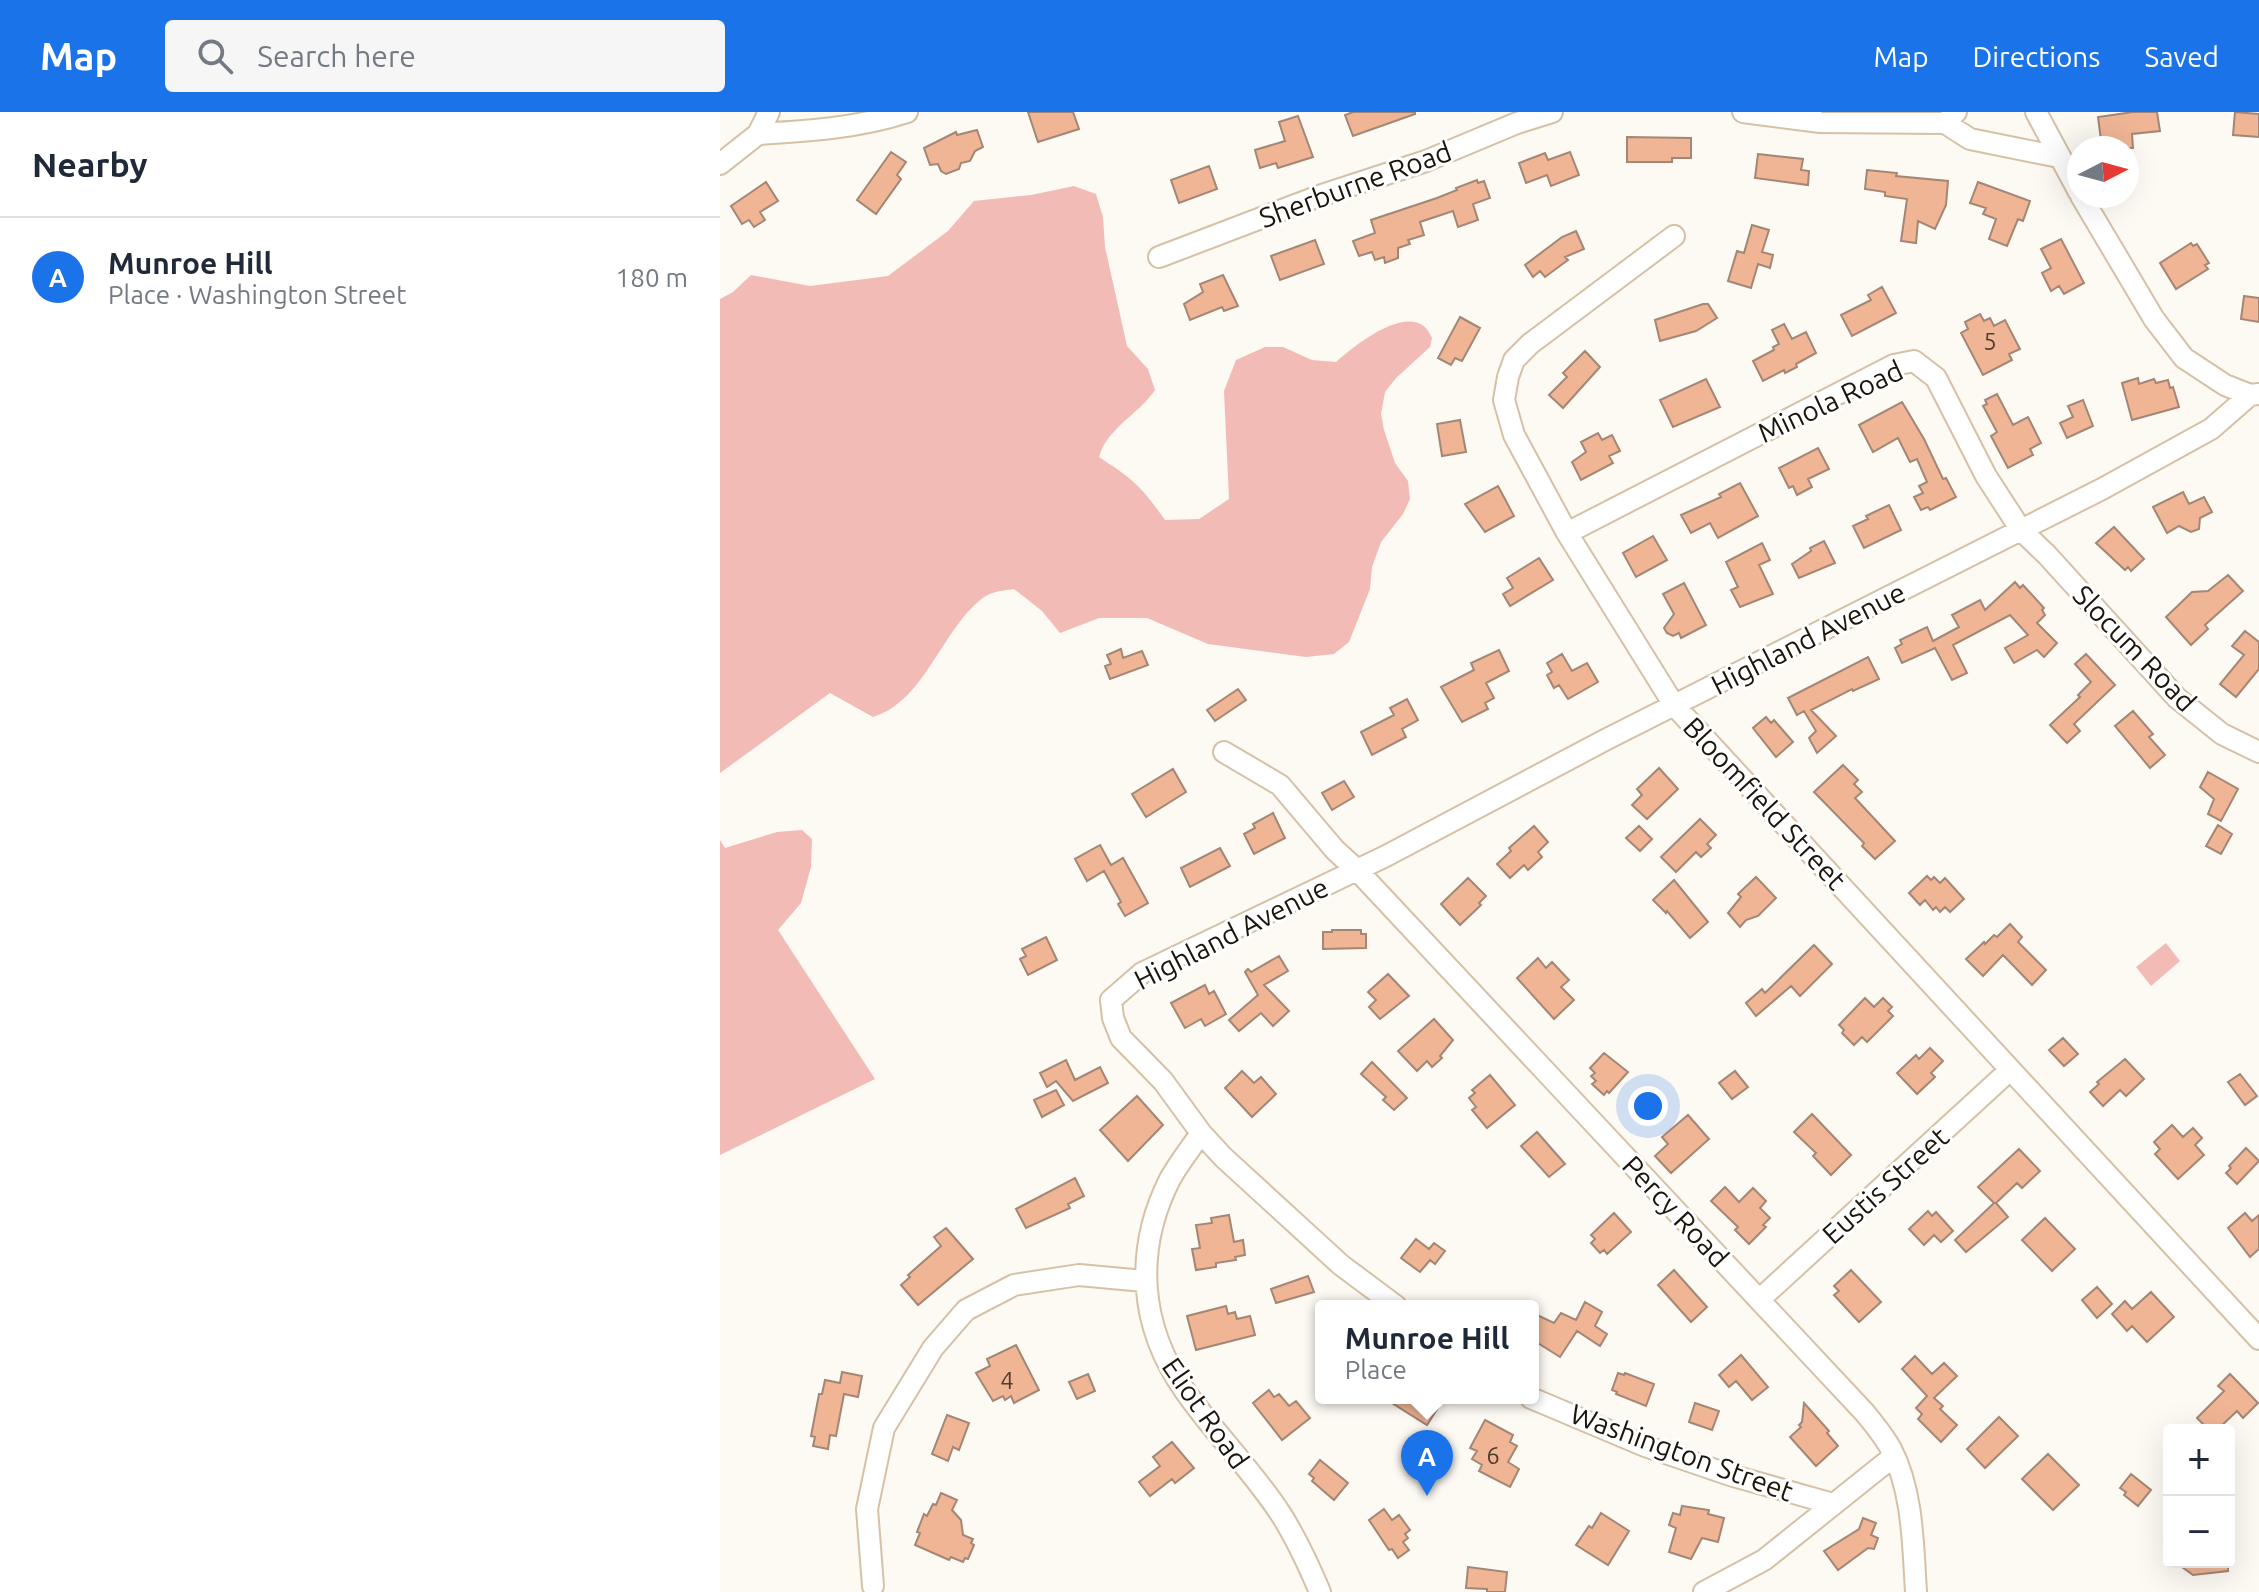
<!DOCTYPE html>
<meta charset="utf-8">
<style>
body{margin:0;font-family:Ubuntu,sans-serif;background:#f6f6f7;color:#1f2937}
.controls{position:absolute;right:24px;bottom:24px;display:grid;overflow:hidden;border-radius:8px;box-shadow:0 8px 32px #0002}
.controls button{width:72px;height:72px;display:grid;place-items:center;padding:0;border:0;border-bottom:2px solid #e0e1e3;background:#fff;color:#1f2937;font:40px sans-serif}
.compass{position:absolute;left:1347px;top:24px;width:72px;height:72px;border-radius:50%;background:#fff;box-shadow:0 8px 32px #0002;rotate:84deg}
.you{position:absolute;left:928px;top:994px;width:28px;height:28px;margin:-20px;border:6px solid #fff;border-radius:50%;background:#1a73e8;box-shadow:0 0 0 12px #1a73e833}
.badge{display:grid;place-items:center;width:52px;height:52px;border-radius:50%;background:#1a73e8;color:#fff;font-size:26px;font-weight:700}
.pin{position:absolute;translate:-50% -66px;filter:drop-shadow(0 2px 4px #0008)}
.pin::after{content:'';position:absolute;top:42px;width:28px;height:24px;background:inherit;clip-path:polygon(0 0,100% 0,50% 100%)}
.popup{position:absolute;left:595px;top:1188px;width:224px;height:104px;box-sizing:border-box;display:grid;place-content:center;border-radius:8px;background:#fff;filter:drop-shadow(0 2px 6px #0005);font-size:26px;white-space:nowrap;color:#747a83}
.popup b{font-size:30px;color:#1f2937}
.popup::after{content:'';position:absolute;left:50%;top:100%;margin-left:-16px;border:16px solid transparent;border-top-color:#fff}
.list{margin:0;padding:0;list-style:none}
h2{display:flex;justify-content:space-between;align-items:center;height:104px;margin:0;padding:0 32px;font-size:34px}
h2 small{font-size:26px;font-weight:400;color:#747a83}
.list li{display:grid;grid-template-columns:52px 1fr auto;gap:24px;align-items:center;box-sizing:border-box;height:120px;padding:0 32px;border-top:2px solid #e0e1e3}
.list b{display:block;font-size:30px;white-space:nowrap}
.list p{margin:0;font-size:26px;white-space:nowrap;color:#747a83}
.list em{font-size:26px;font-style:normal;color:#747a83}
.icon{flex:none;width:44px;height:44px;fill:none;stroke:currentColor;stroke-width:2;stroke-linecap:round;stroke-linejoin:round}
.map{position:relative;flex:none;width:1539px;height:1480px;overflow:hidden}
header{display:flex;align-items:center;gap:48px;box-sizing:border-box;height:112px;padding:0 40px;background:#1a73e8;color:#fff}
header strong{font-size:38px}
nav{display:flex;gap:44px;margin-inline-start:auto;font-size:28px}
.search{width:560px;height:72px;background:#f6f6f7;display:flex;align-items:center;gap:20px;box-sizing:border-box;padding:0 28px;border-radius:8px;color:#747a83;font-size:30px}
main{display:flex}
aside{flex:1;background:#fff}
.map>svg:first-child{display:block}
.green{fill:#f2bbb6}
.building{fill:#efb595;stroke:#a48675;stroke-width:2}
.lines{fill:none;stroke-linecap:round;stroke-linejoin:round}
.minor-casing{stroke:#d5c1a5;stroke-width:24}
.minor{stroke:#fff;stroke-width:20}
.labels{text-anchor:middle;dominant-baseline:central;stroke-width:6;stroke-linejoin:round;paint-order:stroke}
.number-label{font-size:24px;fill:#513d2e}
.street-label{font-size:28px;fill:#1c150b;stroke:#fff}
</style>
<header>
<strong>Map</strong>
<div class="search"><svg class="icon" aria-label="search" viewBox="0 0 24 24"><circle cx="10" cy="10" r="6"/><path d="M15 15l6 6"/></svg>Search here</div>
<nav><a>Map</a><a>Directions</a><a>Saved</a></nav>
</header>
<main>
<aside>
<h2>Nearby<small></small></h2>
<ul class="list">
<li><span class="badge">A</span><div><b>Munroe Hill</b><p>Place · Washington Street</p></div><em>180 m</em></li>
</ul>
</aside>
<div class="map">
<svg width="1539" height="1480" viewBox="0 0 1539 1480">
<rect width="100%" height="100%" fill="#fdf9f3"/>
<path class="green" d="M354,74L376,82L383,105L385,135L407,234L428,257L435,278C418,303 387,316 379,345C414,368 421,374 445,408L479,407L509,387L504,279L516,248L545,235H563L592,248L616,250C633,235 682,195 705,215C708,218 710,222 712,226L710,235L676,266L665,280L661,302L664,318L675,351L688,369L690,387L683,402L661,430L652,455L650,477L629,530L614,542L586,545L488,532L427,506H379L340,521L322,499L294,477C287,478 277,479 270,482C260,486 249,498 242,507C215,540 196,592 153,605L110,581L0,661V187L13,180L31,163L90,174L168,164L228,119L254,89L311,83Z
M82,718L92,727L91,755L81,791L58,818L155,967L0,1043V728L5,736L57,720Z
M1446,831L1460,849L1431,874L1416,855Z"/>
<path class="building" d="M308,0H353L359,17L318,30Z
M633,0H695V2L633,24L625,3Z
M1413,0H1437L1440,19L1412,22L1413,36H1382L1378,5Z
M1515,0L1539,2V25L1513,23Z
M578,4L593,45L558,56L556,51L540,56L535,38L565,29L559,10Z
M257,18L263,35L255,39L250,49L241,51L239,57L226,62L221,59L218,52L210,53L204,36L236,20L237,23Z
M907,25L971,26V46H952V50H907Z
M171,40L186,50L177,63L181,67L156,102L137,88Z
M850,40L859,63L831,74L827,63L806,71L799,51L825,41L828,48Z
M1038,42L1083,47L1081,58L1089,59L1088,73L1035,66Z
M489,54L497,77L459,91L451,68Z
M1147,58L1177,61L1176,64L1228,69L1226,93L1215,117L1198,109L1196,131L1181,129L1187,87L1165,84V80L1145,77Z
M757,68L758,71L764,69L770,86L753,92L758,108L738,115L733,99L700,110L704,123L688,128L690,132L678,136V146L665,151L664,145L655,148L652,140L639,144L633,129L655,121L651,108L717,86L737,78L736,76Z
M46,70L58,89L40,100L45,108L34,115L29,108L22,112L11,94Z
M1258,70L1310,89L1303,109L1298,107L1287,134L1269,127L1276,107L1263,102L1266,96L1250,91Z
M1032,113L1049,118L1042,140L1053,143L1050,156L1038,152L1031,176L1008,169L1017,139L1024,141Z
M856,119L864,137L845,145L848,148L825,165L820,159L813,165L805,153L842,125Z
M1341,127L1364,171L1344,182L1339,174L1331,179L1322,161L1331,156L1321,137Z
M595,128L604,152L560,168L551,144Z
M1471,131L1473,134L1477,132L1489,151L1485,153L1488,157L1456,177L1440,151Z
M503,163L518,194L504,199L502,195L470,208L464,192L483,180L480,172Z
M1162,175L1176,201L1132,224L1121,203L1151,188L1148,183Z
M1524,184L1539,186V210L1521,207Z
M983,192H988L997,206L976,219L940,229L935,208Z
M1260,202L1264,209L1270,206L1274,214L1285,208L1300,237L1289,242L1292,248L1263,263L1241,221L1248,217L1245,210Z
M740,205L760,216L742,249L735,246L731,253L718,246Z
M1064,212L1072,227L1086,220L1096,241L1076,252L1077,255L1065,261L1064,258L1043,269L1033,249L1054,238L1053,235L1059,232L1052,218Z
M865,239L880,255L843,296L829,283L847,265L843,261Z
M1418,266L1419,272L1434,267L1436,271L1448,268L1450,276L1453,275L1459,295L1412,308L1402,271Z
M986,267L1000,295L953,315L940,288Z
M1277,282L1293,313L1308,305L1321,331L1310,337L1313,343L1288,356L1271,324L1277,320L1263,294L1267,292L1265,288Z
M1363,288L1373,314L1347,326L1340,311L1353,305L1348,294Z
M1182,290L1204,327L1223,367L1226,366L1236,385L1210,398L1208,395L1201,398L1194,385L1203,381L1199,374L1207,370L1197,347L1190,350L1178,326L1153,340L1139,313Z
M740,308L746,340L722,344L717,312Z
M878,321L882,328L892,323L900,339L889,344L893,351L861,368L852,350L866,340L861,330Z
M1098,336L1109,357L1088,367L1092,375L1077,383L1073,374L1069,376L1059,356Z
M1020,371L1038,404L998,426L990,411L971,421L961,403L1001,385L999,382Z
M778,374L794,404L765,420L745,392Z
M1463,380L1469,392L1484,385L1492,400L1480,406L1479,417L1471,420L1459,414L1447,421L1433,395Z
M1169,393L1181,418L1144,436L1133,414L1148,407L1146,404Z
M1394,415L1424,447L1411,459L1408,455L1405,458L1376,431Z
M933,424L947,448L916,465L903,441Z
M1104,429L1115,451L1079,466L1072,452L1091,439L1090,436Z
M1042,431L1050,448L1039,453L1053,482L1020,495L1011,478L1018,475L1006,450Z
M819,446L833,468L790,494L783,482L793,476L787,466Z
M1508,463L1523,479L1485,513L1488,517L1471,533L1446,505L1472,480L1488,479Z
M1295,470L1300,476L1303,473L1324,496L1322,498L1325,503L1317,511L1337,531L1324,545L1317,538L1294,551L1285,536L1308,523L1290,503L1233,533L1247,561L1232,568L1215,536L1182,551L1175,536L1182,532L1180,528L1207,515L1213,529L1239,515L1232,503L1260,488L1265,498Z
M964,471L986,513L961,526L959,521L953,524L947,521L944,516L954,502L943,482Z
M1525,519L1539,530V557L1516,585L1500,572L1524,543L1512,534Z
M401,537L403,546L422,539L428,553L390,567L385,554L391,552L387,543Z
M779,538L789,559L766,571L774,586L765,591L768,597L742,610L721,575L754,558L751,551Z
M842,542L852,559L867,551L878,570L848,587L839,573L834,576L827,563L832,560L827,551Z
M1366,542L1395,573L1354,612L1360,619L1347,631L1330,613L1360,585L1358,583L1371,570L1355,552Z
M1148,545L1159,567L1133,579L1132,577L1091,598L1116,624L1097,641L1089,626L1096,619L1084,599L1077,603L1068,586Z
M518,577L526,588L495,609L487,598Z
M687,587L698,608L682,617L686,625L652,643L641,620L674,603L670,596Z
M1413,599L1433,622L1429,625L1445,643L1430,656L1395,614Z
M1046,605L1051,611L1054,608L1073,630L1056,645L1033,616Z
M1123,653L1138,668L1134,672L1142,680L1135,686L1175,729L1155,747L1142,734L1144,731L1094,680Z
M939,656L958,677L927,707L912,693L922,683L917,677Z
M453,657L466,680L426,705L412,682Z
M1488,660L1518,677L1501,709L1488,702L1494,687L1480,675Z
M624,669L634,685L612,698L602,681Z
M553,701L565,726L534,742L524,722L535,716L533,712Z
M980,707L996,723L987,732L991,736L981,745L976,740L956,760L941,745Z
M1498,713L1512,722L1501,742L1486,734Z
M814,714L828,730L818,740L822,745L808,758L804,753L790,766L777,752L791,739L789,736Z
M919,714L932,727L920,739L906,726Z
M380,733L391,753L403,746L428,791L405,804L398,792L401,790L384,759L367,769L355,747Z
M500,736L510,754L470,775L461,756Z
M1207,764L1211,768L1214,765L1220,771L1225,766L1244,787L1230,800L1225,795L1220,800L1216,795L1213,798L1205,788L1200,793L1189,781Z
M1036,765L1056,786L1038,804L1026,808L1020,815L1008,801L1021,785L1018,782Z
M748,766L766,784L759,791L761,793L740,813L721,792Z
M954,768L988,810L970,826L947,799L946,801L933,788Z
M1290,812L1302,825L1298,830L1326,858L1312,873L1283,843L1263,864L1246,847L1264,830L1265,832L1274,823L1277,825Z
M612,818H641V822H646V836L603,837V820H612Z
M326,825L337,848L308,863L300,847L306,844L302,837Z
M1094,833L1112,852L1080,884L1071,874L1036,904L1026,891L1042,877L1045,881Z
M559,844L568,859L544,873L569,899L553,914L541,901L519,919L509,908L538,883L525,860L528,857L531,860Z
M818,846L826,856L832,850L849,868L841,875L854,888L834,907L797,866Z
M668,862L689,884L660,907L649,895L656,888L648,880Z
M485,873L489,882L494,879L506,902L485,914L481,907L465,916L451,891Z
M1145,886L1154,895L1163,886L1172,895L1168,899L1173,904L1147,930L1142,925L1134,933L1122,921L1124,918L1119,913Z
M714,907L733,928L720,944L722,946L712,955L707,949L697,959L678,939Z
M1343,926L1358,942L1344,954L1329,938Z
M1210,936L1223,949L1211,961L1215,965L1197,982L1177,961L1196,943L1199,947Z
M884,941L908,960L889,981L887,979L884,983L872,972L876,969L871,964L875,961L870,956Z
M1405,947L1424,967L1406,984L1400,978L1383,994L1370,980L1379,972L1377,970Z
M346,948L355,968L380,955L388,971L353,989L336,969L327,975L320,961Z
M652,950L687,986L674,998L663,988L666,985L641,962Z
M522,959L534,971L541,965L556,982L532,1005L505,976Z
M1015,959L1028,975L1012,987L999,971Z
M1520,962L1537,984L1525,993L1508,970Z
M770,963L795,993L767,1016L752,998L756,995L749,986L755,981L752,978Z
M336,978L344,993L322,1005L314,988Z
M417,984L443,1013L408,1049L380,1018Z
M1092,1002L1131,1043L1111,1063L1093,1044L1096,1041L1074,1020Z
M968,1003L989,1027L951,1061L935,1044L948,1032L942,1025Z
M1452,1013L1463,1025L1473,1016L1482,1026L1475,1033L1484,1043L1458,1067L1435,1042L1440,1037L1434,1030Z
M817,1020L845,1052L829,1065L801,1034Z
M1526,1036L1539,1049L1517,1072L1506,1061L1511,1056L1509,1054Z
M1299,1037L1320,1059L1302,1076L1297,1071L1276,1091L1288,1105L1246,1140L1235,1128L1274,1091L1258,1075Z
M355,1066L364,1084L348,1092L350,1096L306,1116L296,1097Z
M1005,1075L1019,1090L1033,1076L1046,1089L1040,1096L1050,1106L1043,1113L1046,1115L1029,1132L1015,1118L1018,1115L991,1089Z
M1208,1099L1212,1104L1216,1100L1233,1119L1221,1130L1214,1123L1204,1133L1189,1117Z
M894,1101L911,1120L887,1142L884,1138L880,1141L871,1131L875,1127L871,1123Z
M1525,1101L1532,1109L1539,1103V1137L1530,1145L1508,1116Z
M509,1103L514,1130L523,1128L525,1143L515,1145L516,1148L496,1151V1155L476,1158L472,1137L480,1136L476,1113L492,1111L491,1106Z
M1325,1106L1355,1137L1332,1159L1302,1128Z
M226,1116L253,1147L198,1193L181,1173L190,1165L188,1163L221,1134L214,1125Z
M696,1127L709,1137L714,1131L725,1139L715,1152L710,1148L700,1160L681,1146Z
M954,1158L987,1195L971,1210L938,1173Z
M1131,1158L1161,1190L1139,1210L1114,1183L1119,1179L1114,1174Z
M588,1164L594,1180L556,1191L551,1177Z
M1377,1175L1392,1192L1377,1206L1362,1188Z
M1431,1180L1454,1205L1427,1230L1412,1214L1407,1219L1392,1202L1405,1189L1412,1197Z
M865,1190L882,1200L875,1214L887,1222L880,1234L857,1219L840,1245L813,1228V1201L834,1211L841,1201L856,1208Z
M506,1194L508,1202L515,1200L517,1207L530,1204L535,1223L476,1238L467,1204Z
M296,1233L319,1278L294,1291L291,1284L285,1288L283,1284L273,1289L256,1261L270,1254L267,1247Z
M1021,1243L1048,1275L1032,1288L1016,1269L1009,1275L999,1263Z
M1195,1244L1212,1262L1224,1251L1237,1264L1214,1286L1223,1294L1220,1297L1237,1313L1221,1330L1198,1307L1202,1302L1196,1296L1207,1284L1182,1257Z
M122,1260L142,1264L138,1285L124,1282L116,1324L110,1323L108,1337L93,1334L95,1325L91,1324L99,1282H102L105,1268L120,1271Z
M898,1261L904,1263L905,1261L934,1272L926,1294L896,1282L897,1280L892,1278Z
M368,1262L375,1279L357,1287L349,1270Z
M1510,1262L1538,1291L1523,1306L1517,1299L1497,1318H1489L1477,1306L1504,1279L1498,1274Z
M549,1278L554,1285L559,1282L569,1294L576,1289L590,1306L562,1328L533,1291Z
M664,1286H724L707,1313Z
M975,1291L999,1299L992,1318L969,1310Z
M1084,1291L1109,1319L1107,1321L1118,1334L1096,1354L1070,1325L1081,1315L1079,1313L1082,1310Z
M227,1303L249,1311L239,1338L233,1335L228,1349L212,1342Z
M1279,1305L1298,1324L1265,1356L1247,1337Z
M765,1308L793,1323L790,1330L797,1334L788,1350L799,1357L790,1375L759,1359L762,1353L752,1347L757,1339L750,1336Z
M452,1330L474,1356L455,1371L452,1367L430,1384L419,1370L440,1354L433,1345Z
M1328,1342L1359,1373L1333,1398L1302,1367Z
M600,1348L628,1371L614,1388L592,1369L594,1366L589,1362Z
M1411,1362L1431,1378L1418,1394L1404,1383L1406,1380L1400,1376Z
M221,1381L237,1388L232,1398L241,1408L243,1423L253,1427L251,1431L254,1433L248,1447L245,1446L243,1450L231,1445L229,1448L195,1433L200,1421L197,1420L204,1402L207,1404L213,1392L216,1393Z
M962,1394L989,1398L988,1402L1004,1406L998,1430L982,1426L971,1447L949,1440L956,1416L949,1413L953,1401L960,1403Z
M664,1397L672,1408L679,1403L690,1418L685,1422L688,1426L683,1430L689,1438L678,1446L672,1437L669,1438L649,1408Z
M881,1401L909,1419L888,1453L856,1433L869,1414L872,1416Z
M1143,1406L1156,1411L1151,1423L1158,1426L1154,1437L1148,1436L1118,1458L1104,1439L1139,1417Z
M1455,1450H1508V1459L1473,1463Z
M748,1455L787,1460L785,1480H767V1477L746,1476Z"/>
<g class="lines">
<defs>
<path id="minor" d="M1023,0L1100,10L1225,11L1236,0
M1316,0L1359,80
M1225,11L1250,27L1339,45
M38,22C89,19 138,16 187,0
M0,52L38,22L49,0
M1361,84L1434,207L1464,246L1505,273L1530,283L1539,282
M954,124L810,232L794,248L788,265L784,288L794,323L847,421L954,593L1539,1227
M439,145L599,84L706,49L797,11L832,0
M847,421L1174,253L1194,249L1216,266L1266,364L1301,418L1327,443L1457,586L1502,622L1539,640
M504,640L560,673L615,738L637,758L1145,1301C1154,1312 1164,1324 1171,1337C1193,1379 1193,1433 1196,1480
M481,1021C471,1036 459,1051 450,1067C414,1138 419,1214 465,1279C495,1322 534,1360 562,1404C577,1428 589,1454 600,1480
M1039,1188L1290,958
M676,1194L621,1153L503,1045L481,1021L443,969L401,926L393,906L391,888L422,861L666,744L885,628L1382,377L1491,317L1530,283
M811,1286L925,1334L1010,1363L1113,1392
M153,1474L147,1397L164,1316L213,1236L246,1198L294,1173L359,1163L424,1169
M984,1480L1044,1448L1174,1344"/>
</defs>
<use href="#minor" class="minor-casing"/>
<use href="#minor" class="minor"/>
</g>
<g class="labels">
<g class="number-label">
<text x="1270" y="229">5</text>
<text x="287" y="1268">4</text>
<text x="773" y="1343">6</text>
</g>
<g class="street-label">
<text transform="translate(635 72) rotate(-20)">Sherburne Road</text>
<text transform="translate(1110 289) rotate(-25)">Minola Road</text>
<text transform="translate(1088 526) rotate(-27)">Highland Avenue</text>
<text transform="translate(1415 536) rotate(46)">Slocum Road</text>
<text transform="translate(1045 691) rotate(47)">Bloomfield Street</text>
<text transform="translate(511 821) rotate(-27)">Highland Avenue</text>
<text transform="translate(1165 1073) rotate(-42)">Eustis Street</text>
<text transform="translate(956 1099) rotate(47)">Percy Road</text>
<text transform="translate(486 1301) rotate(55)">Eliot Road</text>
<text transform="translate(962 1340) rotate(20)">Washington Street</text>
</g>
</g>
</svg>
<div class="controls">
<button>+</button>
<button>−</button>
</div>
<svg class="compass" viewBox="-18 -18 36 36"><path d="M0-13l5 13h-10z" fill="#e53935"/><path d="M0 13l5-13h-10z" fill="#747a83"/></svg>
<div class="you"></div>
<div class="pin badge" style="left:707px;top:1384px">A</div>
<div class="popup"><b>Munroe Hill</b>Place</div>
</div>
</main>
